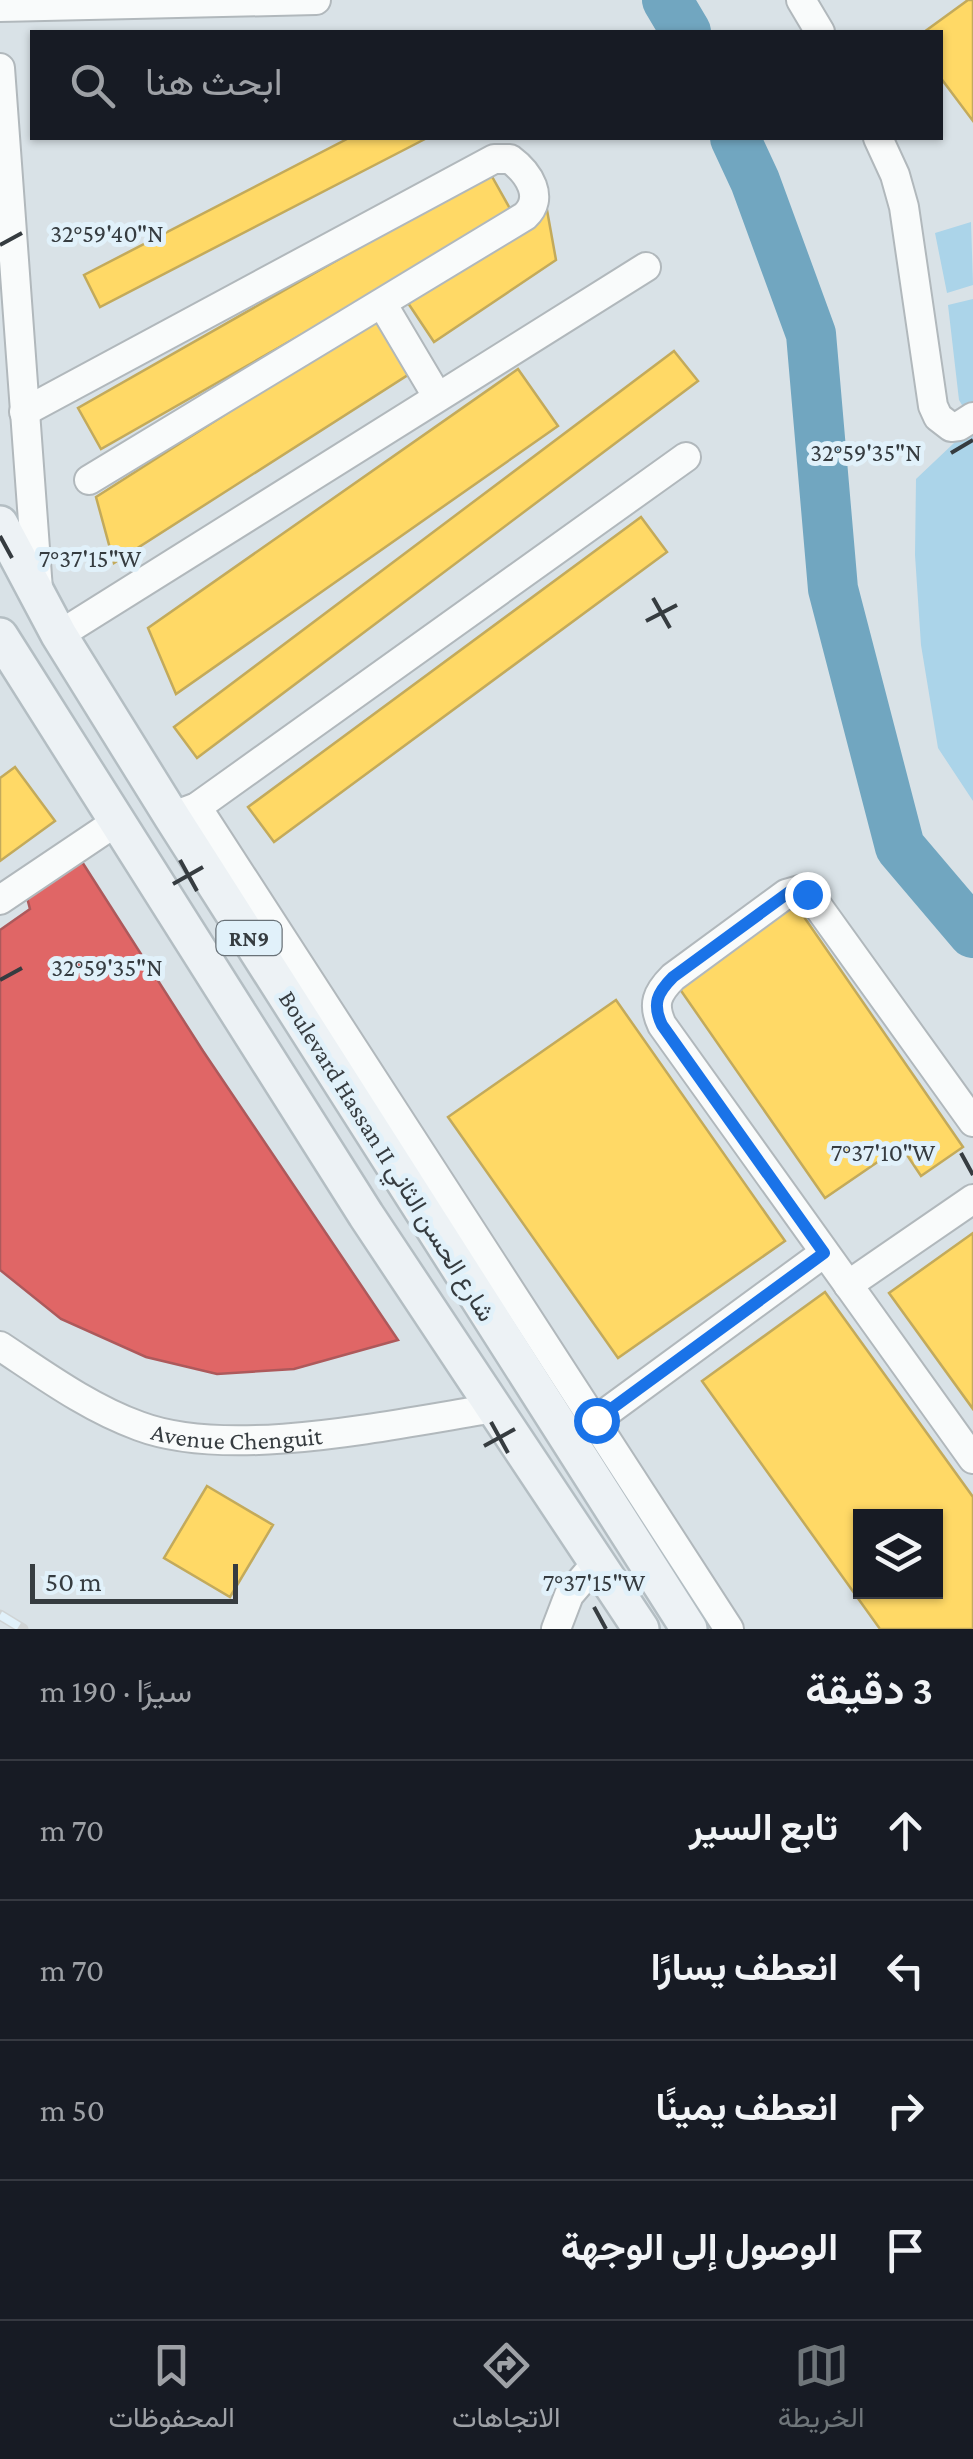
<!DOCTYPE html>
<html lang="ar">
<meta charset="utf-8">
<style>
body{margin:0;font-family:"Crimson Pro",Vazirmatn,serif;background:#20242c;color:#f1f3f6;direction:rtl}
.controls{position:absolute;right:30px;bottom:30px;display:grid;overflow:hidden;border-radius:0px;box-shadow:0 2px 8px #0004}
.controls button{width:90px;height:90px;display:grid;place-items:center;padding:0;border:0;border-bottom:2px solid #363941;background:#171b24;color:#f1f3f6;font:50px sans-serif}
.scale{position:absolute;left:30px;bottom:25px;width:208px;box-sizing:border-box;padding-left:10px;border:5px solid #363c40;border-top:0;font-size:28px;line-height:35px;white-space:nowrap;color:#363c40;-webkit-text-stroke:8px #e1f1fa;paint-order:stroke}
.stop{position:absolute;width:30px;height:30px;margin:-22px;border:8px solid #1a73e8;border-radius:50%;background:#fff}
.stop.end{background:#1a73e8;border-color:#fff;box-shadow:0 2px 10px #0008}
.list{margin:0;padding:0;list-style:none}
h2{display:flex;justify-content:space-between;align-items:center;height:130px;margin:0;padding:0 40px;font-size:42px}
h2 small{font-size:32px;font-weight:400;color:#9ea1a6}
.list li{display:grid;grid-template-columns:65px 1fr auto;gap:30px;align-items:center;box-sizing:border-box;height:140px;padding:0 40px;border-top:2px solid #363941}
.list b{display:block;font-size:38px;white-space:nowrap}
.list em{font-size:32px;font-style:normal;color:#9ea1a6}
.icon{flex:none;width:55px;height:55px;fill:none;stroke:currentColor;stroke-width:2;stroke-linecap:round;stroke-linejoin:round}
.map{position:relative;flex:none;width:973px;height:1629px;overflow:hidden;direction:ltr}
.search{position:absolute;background:#171b24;box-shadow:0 2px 8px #0004;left:30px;right:30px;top:30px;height:110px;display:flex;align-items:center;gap:25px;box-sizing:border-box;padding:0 35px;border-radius:0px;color:#9ea1a6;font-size:38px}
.sheet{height:690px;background:#171b24}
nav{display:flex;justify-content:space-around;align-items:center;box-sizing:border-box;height:140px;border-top:2px solid #363941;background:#171b24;font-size:28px;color:#9ea1a6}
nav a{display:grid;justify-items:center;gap:5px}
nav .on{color:#6f767a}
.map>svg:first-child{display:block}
.green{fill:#abd4e9}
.homes{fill:#ffd966;stroke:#c3aa5b;stroke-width:2.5;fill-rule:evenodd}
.shops{fill:#e06666;stroke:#ad595b;stroke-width:2.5}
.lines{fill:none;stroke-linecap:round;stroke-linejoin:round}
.river{stroke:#71a6c0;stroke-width:50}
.minor-casing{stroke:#b1b8bc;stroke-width:32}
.major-casing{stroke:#b4bec3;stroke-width:40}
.minor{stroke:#f9fbfb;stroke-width:28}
.major{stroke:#edf2f5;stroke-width:35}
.rail-casing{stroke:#d0d4d5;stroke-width:11}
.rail{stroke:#e1f1fa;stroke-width:8;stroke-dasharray:22;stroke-linecap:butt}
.route{stroke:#1a73e8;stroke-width:12}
.ticks{fill:none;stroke:#363c40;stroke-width:4}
.labels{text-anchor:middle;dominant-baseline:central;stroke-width:10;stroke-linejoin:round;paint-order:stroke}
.shield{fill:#e1f1fa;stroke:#697278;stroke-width:2.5}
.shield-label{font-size:22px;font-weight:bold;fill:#363c40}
.street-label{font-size:25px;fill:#363c40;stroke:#e1f1fa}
.ticks-label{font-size:25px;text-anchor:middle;fill:#363c40;stroke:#e1f1fa;stroke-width:10;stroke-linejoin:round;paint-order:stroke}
</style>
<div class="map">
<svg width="973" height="1629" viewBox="0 0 973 1629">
<rect width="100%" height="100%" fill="#d9e2e7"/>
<path class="green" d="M971,222L973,285L947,293L935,233Z
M973,299V404L969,406L962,405L959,400L948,305Z
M973,425V801L938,748L921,645L915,555L916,479Z"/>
<path class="homes" d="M968,0H973V121L940,77V32H924Z
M349,138H427L100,307L84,275Z
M490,173L513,214L101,449L78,408Z
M547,210L556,260L434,342L408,303Z
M379,316L414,371L114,563L96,497Z
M674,351L698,381L197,758L174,727Z
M518,369L558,426L176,694L148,628Z
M641,517L667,552L274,842L248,807Z
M15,767L55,821L0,861V778Z
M793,901L963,1147L921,1176L901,1146L825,1198L675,982Z
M616,1000L785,1241L618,1358L448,1117Z
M973,1233V1409L889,1293Z
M825,1292L973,1497V1629H880L702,1381ZM860,1516H936V1592H860Z
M207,1486L273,1525L230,1597L164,1558Z"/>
<path class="shops" d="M77,854L203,1051L398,1340L294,1369L217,1374L146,1357L61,1319L0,1270V930L30,909L25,890Z"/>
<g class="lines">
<path class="river" d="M667,0L686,32
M735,138L755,181L811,334L833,589L900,847L973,933"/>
<defs>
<g id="minor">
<path d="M801,0L820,32"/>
<path d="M0,7L316,0"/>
<path d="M0,68L38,590"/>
<path d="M878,138L895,175L904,207L933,406L938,417L951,427L959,426L973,417"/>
<path d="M383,305L437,396"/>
<path d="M24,412L494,159H510C529,173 545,198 525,216L89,480"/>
<path d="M59,635L646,267"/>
<path d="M197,807L729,1629"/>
<path d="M181,813L197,807L686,457"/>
<path d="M0,900L116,822"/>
<path d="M973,1122L812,898L800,890L786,894L673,977C657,993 652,1004 662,1025L973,1459"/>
<path d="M848,1285L973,1199"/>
<path id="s1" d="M0,1346C44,1375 89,1408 139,1426C232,1461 397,1423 496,1408"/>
<path d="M596,1420L824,1253"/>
<path d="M556,1629L569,1595L598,1561"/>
</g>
<path id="major" d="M0,524L59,635L172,817L689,1629
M0,636L366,1215L641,1629"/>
</defs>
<use href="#minor" class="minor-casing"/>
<use href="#major" class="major-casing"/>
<use href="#minor" class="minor"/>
<use href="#major" class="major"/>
<defs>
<path id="rail" d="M0,1615L23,1629"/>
</defs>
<use href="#rail" class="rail-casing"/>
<use href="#rail" class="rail"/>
</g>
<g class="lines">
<path class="route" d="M596,1420L824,1253L662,1025C652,1004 657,993 673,977L792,890L807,894"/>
</g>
<path class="ticks" d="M0,245L22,233M951,453L973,440M0,536L12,558M653,598L670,628M646,621L677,605M180,860L197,891M173,884L203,867M0,980L22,968M961,1153L973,1175M491,1422L508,1453M484,1446L515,1429M594,1607L606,1629"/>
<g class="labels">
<rect class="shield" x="216.5" y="921" width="65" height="34" rx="8"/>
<g class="shield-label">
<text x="249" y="938">RN9</text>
</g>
<g class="street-label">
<text transform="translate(387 1156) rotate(58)">Boulevard Hassan II شارع الحسن الثاني</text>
<text stroke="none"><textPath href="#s1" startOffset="260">Avenue Chenguit</textPath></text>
</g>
</g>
<g class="ticks-label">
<text x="107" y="242">32°59'40"N</text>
<text x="866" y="461">32°59'35"N</text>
<text x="90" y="567">7°37'15"W</text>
<text x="107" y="976">32°59'35"N</text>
<text x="883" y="1161">7°37'10"W</text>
<text x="594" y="1591">7°37'15"W</text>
</g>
</svg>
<div class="controls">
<button><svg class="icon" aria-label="layers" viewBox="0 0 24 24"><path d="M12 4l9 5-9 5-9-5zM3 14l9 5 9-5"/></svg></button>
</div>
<div class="scale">50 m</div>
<div class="stop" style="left:596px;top:1420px"></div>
<div class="stop end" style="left:807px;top:894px"></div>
<div class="search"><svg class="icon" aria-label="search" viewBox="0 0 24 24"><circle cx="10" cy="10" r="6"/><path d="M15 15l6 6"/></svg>ابحث هنا</div>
</div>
<section class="sheet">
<h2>3 دقيقة<small>سيرًا · 190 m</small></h2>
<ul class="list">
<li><svg class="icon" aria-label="ahead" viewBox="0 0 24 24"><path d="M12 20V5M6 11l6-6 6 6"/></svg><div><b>تابع السير</b></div><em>70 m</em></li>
<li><svg class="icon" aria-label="left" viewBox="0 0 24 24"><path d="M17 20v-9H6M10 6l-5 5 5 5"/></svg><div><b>انعطف يسارًا</b></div><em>70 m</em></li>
<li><svg class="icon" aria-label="right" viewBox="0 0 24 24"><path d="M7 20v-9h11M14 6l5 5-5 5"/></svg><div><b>انعطف يمينًا</b></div><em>50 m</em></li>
<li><svg class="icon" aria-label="arrive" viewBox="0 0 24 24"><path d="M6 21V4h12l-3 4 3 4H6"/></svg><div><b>الوصول إلى الوجهة</b></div></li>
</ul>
</section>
<nav>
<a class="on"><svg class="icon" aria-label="map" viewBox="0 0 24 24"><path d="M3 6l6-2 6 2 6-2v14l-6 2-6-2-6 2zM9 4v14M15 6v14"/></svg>الخريطة</a>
<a><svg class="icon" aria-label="directions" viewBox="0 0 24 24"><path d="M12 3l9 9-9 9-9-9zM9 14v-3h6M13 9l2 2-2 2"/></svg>الاتجاهات</a>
<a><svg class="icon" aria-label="saved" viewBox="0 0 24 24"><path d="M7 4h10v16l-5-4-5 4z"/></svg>المحفوظات</a>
</nav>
